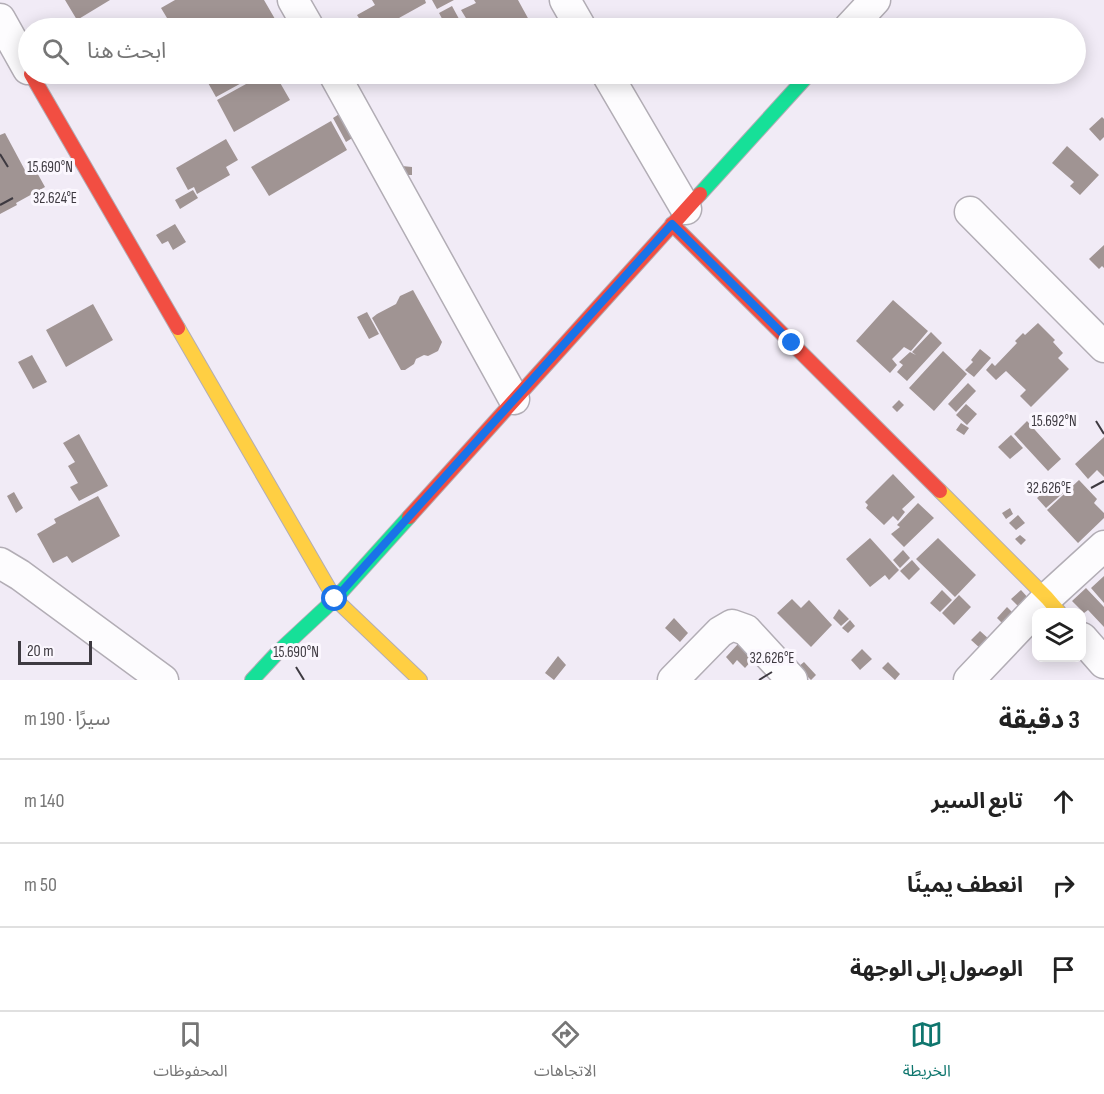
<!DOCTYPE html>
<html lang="ar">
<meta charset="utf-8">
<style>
body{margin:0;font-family:"Sofia Sans Condensed","Noto Sans Arabic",sans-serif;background:#f2f2f2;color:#222;direction:rtl}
.controls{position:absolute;right:18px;bottom:18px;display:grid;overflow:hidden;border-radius:12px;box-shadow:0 3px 15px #0003}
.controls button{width:54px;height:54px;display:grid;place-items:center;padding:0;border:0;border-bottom:2px solid #e0e0e0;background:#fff;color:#222;font:30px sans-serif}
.scale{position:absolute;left:18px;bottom:15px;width:74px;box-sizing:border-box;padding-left:6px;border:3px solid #3e3a41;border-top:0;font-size:16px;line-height:21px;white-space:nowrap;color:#3e3a41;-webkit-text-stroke:4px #fbf7fe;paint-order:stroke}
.stop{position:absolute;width:18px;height:18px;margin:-14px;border:4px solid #1a73e8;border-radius:50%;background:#fff}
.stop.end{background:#1a73e8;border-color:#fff;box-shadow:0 2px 6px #0008}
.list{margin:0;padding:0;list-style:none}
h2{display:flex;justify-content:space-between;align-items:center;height:78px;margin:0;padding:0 24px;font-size:26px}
h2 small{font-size:20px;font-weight:400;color:#767676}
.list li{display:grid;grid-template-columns:39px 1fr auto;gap:18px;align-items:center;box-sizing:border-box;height:84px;padding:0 24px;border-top:2px solid #e0e0e0}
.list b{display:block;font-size:22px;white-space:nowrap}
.list em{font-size:20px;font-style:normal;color:#767676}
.icon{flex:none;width:33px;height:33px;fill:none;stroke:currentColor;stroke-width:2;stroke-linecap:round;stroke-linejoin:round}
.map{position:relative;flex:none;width:1104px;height:680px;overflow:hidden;direction:ltr}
.search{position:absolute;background:#fff;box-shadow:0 3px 15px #0003;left:18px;right:18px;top:18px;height:66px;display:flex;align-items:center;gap:15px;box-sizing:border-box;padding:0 21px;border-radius:33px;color:#767676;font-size:22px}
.sheet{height:330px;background:#fff}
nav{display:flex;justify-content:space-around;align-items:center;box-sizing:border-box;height:84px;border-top:2px solid #e0e0e0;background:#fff;font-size:16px;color:#767676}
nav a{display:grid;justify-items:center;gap:3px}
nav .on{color:#0f766e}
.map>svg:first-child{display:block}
.building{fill:#a09493}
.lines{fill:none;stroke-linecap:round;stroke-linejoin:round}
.street-casing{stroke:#b2adb5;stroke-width:33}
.fast-casing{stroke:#b2adb5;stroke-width:16}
.slow-casing{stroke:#b2adb5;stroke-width:16}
.jam-casing{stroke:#b2adb5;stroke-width:16}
.street{stroke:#fdfcfe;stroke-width:30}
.fast{stroke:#16e098;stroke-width:14}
.slow{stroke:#ffcf43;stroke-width:14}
.jam{stroke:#f24e42;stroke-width:14}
.route{stroke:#1a73e8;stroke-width:8}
.ticks{fill:none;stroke:#3e3a41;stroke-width:2}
.ticks-label{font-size:15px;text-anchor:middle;fill:#3e3a41;stroke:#fbf7fe;stroke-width:6;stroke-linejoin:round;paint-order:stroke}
</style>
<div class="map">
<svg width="1104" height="680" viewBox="0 0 1104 680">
<rect width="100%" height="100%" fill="#f1ebf6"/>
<path class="building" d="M65,0H110L77,20Z
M175,0H264L275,19L259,28H173L161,8Z
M372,0H425L426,3L381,28H365L357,15L375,5Z
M432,0H454L437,9Z
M474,0H518L529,20L523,24L526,28H472L461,10L476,3Z
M452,6L464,28H447L439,13Z
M203,74H258L216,97Z
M264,74H275L290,100L234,132L217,100Z
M344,111L357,135L346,142L333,118Z
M1102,117L1104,119V137L1100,141L1089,129Z
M331,121L347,150L269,196L251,167Z
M5,133L27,174L35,169L45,187L16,203L17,205L0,214V135Z
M226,139L238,160L226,167L230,175L197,194L194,187L188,190L176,168Z
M1067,146L1099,175L1080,195L1070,186L1074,182L1052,163Z
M392,165L412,167V175H392Z
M193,190L198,198L180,209L175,200Z
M175,224L186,242L173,250L168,241L162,244L156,235Z
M1104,245V268L1102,266L1099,269L1089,259Z
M413,290L442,342L438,351L428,356L424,355L416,359L414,364L405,370H401L372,318L377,314L396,304L400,296Z
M893,300L928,331L911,351L904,347L892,359L897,365L890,373L856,341Z
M93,304L113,340L66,367L46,330Z
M367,312L379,334L369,339L357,317Z
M1038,323L1055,340L1053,342L1063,353L1058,358L1069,369L1031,407L1020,396L1026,390L1006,371L996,380L986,370L992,363L995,366L1017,343L1015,341L1023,333L1025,335Z
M931,332L942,343L907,381L897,372L903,365L899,362L910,352L916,355L912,352Z
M980,349L991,358L974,377L965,370L973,362L971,360Z
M943,351L967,374L934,411L909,388Z
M32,355L47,382L33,389L18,362Z
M968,383L976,391L956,412L948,404Z
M899,400L904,405L897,412L892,407Z
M966,404L977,414L967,425L956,415Z
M1027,421L1061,459L1048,471L1014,434Z
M961,423L969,428L964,435L956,430Z
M79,434L108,486L79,501L70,487L78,483L68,466L75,462L63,443Z
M1011,435L1023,448L1010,459L998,447Z
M1104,437V477L1097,470L1088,479L1075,464Z
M893,474L915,497L902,509L905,512L898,521L893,516L884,525L866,508L868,505L865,502Z
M1079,480L1097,499L1094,503L1104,513V518L1078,543L1047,510Z
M1053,483L1063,493L1046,508L1037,498Z
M14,492L23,508L16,513L7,496Z
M98,496L120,536L72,563L67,556L53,563L37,534L56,523L54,519Z
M918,503L934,518L904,547L891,534L900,527L897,525Z
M1010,508L1013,514L1006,519L1002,513Z
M1018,515L1025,523L1016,530L1009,523Z
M1020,535L1026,540L1021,545L1015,539Z
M870,538L899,570L889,580L885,575L870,587L846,559Z
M938,538L976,575L955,597L916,559Z
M903,550L910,558L900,568L893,560Z
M912,560L920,569L909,580L900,571Z
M1104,576V603L1091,588Z
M1086,588L1104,607V627L1088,610L1084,613L1072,601Z
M942,590L952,600L940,612L930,603Z
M1021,590L1030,600L1021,609L1011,599Z
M959,595L971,607L954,625L942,613Z
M792,599L801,608L809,600L832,625L811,647L777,613Z
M1007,607L1015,615L1005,626L997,618Z
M839,609L849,619L841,626L833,618Z
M674,618L688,633L680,642L665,628Z
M850,620L855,626L848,633L842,628Z
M980,631L990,640L981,649L971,640Z
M738,644L753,659L745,668L737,660L733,665L726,657Z
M862,649L872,659L860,670L851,660Z
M558,656L566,665L554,680L545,673Z
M804,662L816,675L811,680L798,667Z
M888,662L900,674L895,680L882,668Z"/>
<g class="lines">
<defs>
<path id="street" d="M293,0L309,28
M565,0L581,28
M0,19L28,69
M849,28L875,0
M334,74L514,399
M607,74L686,209
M970,212L1104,347
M0,563L20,575L163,680
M1082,638L1104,663
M673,680L720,632L732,625L746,630L792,680
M969,680L1047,598L1104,546"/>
<path id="fast" d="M700,194L809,74
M252,680L278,652L335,599L409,517"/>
<path id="slow" d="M178,328L335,599L420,680
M940,491L1047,598L1059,612"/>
<path id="jam" d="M31,74L178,328
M672,224L940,491
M409,517L700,194"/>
</defs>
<use href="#street" class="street-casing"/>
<use href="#fast" class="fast-casing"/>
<use href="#slow" class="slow-casing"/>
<use href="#jam" class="jam-casing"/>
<use href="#street" class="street"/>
<use href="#fast" class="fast"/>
<use href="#slow" class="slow"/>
<use href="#jam" class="jam"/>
</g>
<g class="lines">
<path class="route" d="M335,599L672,224L792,343"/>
</g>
<path class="ticks" d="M0,154L8,167M0,205L13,198M1096,421L1104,434M1091,488L1104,481M296,667L304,680M759,680L772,672"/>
<g class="ticks-label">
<text x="50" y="172">15.690°N</text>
<text x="55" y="203">32.624°E</text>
<text x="1054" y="426">15.692°N</text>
<text x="1049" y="493">32.626°E</text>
<text x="296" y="657">15.690°N</text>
<text x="772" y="663">32.626°E</text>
</g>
</svg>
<div class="controls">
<button><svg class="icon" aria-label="layers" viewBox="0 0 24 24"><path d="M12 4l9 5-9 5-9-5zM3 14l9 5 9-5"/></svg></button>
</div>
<div class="scale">20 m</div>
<div class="stop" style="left:335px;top:599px"></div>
<div class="stop end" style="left:792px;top:343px"></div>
<div class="search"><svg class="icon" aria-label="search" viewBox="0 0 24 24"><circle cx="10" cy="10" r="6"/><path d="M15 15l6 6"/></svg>ابحث هنا</div>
</div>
<section class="sheet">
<h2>3 دقيقة<small>سيرًا · 190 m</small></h2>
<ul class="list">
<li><svg class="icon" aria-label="ahead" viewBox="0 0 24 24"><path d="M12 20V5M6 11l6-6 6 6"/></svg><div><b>تابع السير</b></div><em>140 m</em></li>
<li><svg class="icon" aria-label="right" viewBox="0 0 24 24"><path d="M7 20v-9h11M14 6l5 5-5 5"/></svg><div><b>انعطف يمينًا</b></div><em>50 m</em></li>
<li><svg class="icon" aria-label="arrive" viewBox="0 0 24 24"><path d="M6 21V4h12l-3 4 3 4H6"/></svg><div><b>الوصول إلى الوجهة</b></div></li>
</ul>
</section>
<nav>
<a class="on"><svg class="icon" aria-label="map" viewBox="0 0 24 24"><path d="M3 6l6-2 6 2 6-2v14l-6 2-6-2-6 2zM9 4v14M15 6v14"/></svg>الخريطة</a>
<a><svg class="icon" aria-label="directions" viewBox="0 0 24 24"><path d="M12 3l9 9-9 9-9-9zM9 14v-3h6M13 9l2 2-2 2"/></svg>الاتجاهات</a>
<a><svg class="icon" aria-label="saved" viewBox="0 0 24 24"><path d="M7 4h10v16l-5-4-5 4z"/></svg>المحفوظات</a>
</nav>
